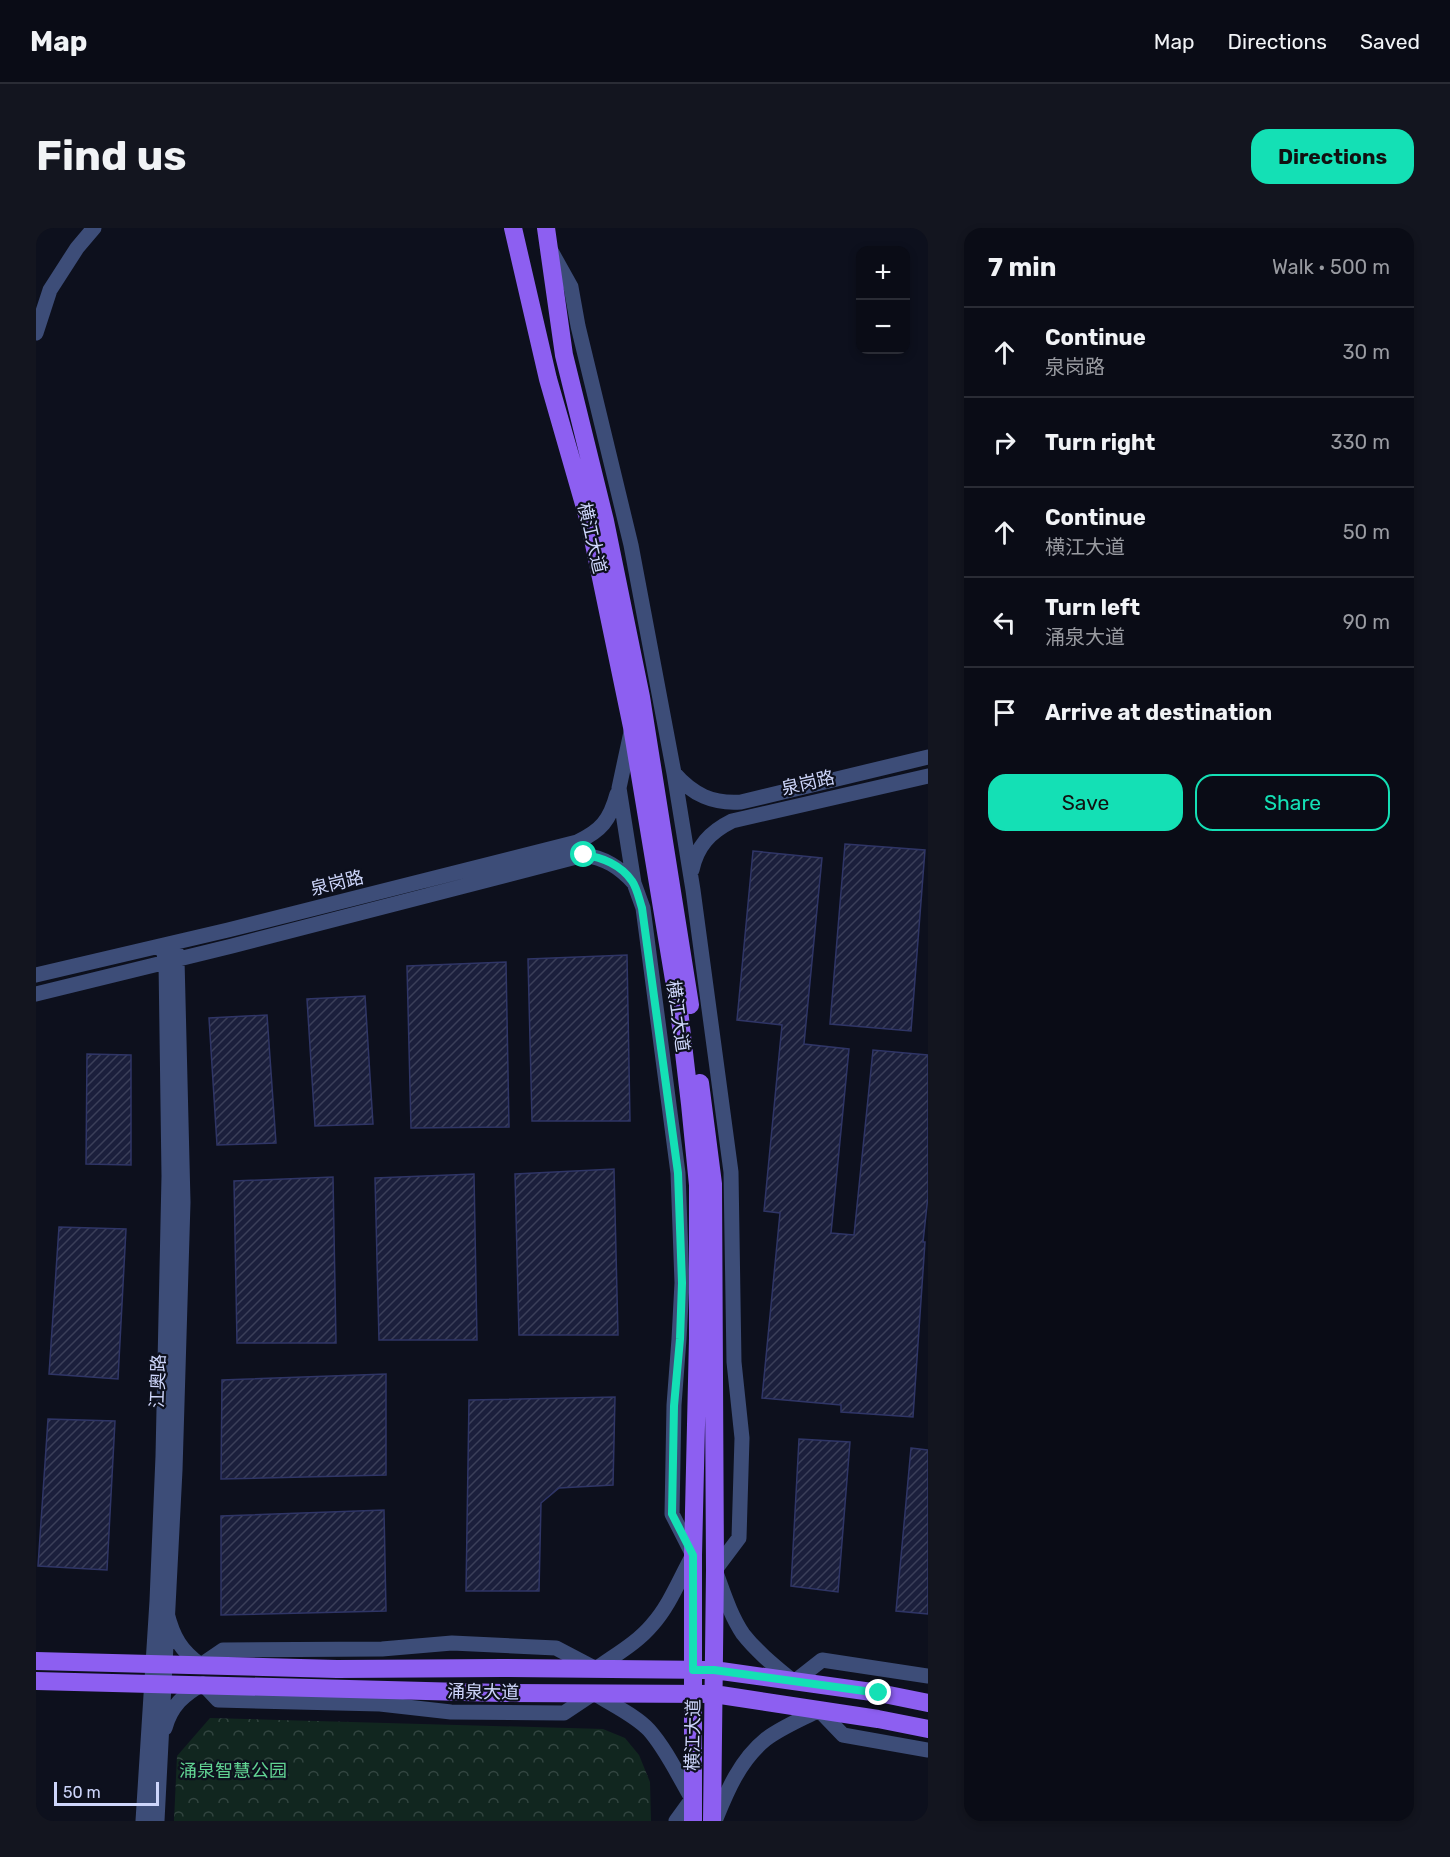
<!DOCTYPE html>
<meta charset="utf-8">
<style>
body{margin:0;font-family:Rubik,"Noto Sans SC",sans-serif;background:#13151f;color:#f1f3f6}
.controls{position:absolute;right:18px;top:18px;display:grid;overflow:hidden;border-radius:12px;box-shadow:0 3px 9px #0003}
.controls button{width:54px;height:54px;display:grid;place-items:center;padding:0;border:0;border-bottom:2px solid #2a2c35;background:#0a0c16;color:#f1f3f6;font:30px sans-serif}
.scale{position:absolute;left:18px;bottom:15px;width:105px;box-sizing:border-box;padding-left:6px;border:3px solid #ced6fb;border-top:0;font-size:16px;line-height:21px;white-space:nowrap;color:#ced6fb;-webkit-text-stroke:4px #0d101d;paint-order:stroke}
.stop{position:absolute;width:18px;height:18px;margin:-14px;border:4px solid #14e0b5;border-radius:50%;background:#fff}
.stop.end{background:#14e0b5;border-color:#fff;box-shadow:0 2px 6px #0008}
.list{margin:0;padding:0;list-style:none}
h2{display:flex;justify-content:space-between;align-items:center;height:78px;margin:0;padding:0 24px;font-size:26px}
h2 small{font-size:20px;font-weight:400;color:#999ba1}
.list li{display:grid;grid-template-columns:39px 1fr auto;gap:18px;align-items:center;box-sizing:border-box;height:90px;padding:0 24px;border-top:2px solid #2a2c35}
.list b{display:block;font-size:22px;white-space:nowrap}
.list p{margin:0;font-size:20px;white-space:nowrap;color:#999ba1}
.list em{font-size:20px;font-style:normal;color:#999ba1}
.actions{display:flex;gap:12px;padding:18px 24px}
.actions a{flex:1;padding:14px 0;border:2px solid #14e0b5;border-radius:18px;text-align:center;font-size:21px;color:#14e0b5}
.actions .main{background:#14e0b5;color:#111}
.icon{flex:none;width:33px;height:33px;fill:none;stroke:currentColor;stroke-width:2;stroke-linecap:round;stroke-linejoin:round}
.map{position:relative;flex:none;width:892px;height:1593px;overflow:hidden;border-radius:18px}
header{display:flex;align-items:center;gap:36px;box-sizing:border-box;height:84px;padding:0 30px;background:#0a0c16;border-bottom:2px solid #2a2c35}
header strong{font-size:28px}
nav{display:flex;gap:33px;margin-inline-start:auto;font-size:21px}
.intro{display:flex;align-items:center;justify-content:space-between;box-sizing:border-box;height:144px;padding:0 36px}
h1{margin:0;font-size:42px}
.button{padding:15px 27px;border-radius:18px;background:#14e0b5;color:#111;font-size:21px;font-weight:700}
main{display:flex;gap:36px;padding:0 36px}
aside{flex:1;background:#0a0c16;border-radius:18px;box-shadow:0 3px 9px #0003}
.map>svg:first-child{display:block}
.park{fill:url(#park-crowns)}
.building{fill:url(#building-hatch);stroke:#2f3566;stroke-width:1.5}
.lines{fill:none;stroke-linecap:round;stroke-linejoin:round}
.minor{stroke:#3d4d78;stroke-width:15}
.major{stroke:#8d5ff1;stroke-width:18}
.route{stroke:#14e0b5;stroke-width:8}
.labels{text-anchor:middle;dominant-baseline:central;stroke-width:4.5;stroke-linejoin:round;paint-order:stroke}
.street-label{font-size:18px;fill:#ced6fb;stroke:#0d101d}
.park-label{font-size:18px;fill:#61d393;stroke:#0d101d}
</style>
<header>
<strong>Map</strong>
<nav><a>Map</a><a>Directions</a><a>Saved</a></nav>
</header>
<div class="intro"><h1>Find us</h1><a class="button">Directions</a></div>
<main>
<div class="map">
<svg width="892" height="1593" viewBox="0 0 892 1593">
<defs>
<pattern id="park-crowns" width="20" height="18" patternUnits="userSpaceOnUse" patternTransform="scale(1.5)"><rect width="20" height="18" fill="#11261f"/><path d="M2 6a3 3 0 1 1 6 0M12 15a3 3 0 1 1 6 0" fill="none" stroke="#324540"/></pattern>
<pattern id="building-hatch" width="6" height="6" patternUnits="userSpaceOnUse" patternTransform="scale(1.5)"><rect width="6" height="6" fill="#1b1f3c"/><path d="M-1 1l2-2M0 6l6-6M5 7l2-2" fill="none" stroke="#3b3f59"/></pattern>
</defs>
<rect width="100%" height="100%" fill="#0d101d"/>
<path class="park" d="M174,1490L567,1501L589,1510L603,1527L614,1554L615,1593H138L141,1528Z"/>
<path class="building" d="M809,616L889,622L875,803L794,796Z
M717,623L786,630L768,816L813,821L795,1005L818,1007L837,822L892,827V968L887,1014H889L877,1189L805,1184V1177L726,1170L744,985L728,983L746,797L701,792Z
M591,727L594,893H496L492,731Z
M470,734L473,899L375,900L371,738Z
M329,768L337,896L279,898L271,771Z
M231,787L240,915L181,917L173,790Z
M51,826L95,827V937L50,936Z
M578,941L582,1107H483L479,946Z
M438,946L441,1112H343L339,950Z
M297,949L300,1115H201L198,953Z
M23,999L90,1001L82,1151L13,1146Z
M350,1146V1247L185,1251L186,1152Z
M579,1169L577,1257L523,1260L505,1275L503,1363H430L433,1172Z
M12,1191L79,1193L71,1342L2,1338Z
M763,1211L814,1214L802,1364L755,1358Z
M875,1220L892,1222V1386L860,1383Z
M348,1282L350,1383L185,1387V1288Z"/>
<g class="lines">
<path class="minor" d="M515,23L535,59L542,98L595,317L638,545L657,662L695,944L698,1134L706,1210L703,1310L679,1342C687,1363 694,1387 707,1406C721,1424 740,1439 758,1454L786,1432L892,1448
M0,105L14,62L41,20L58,0
M638,545C657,567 677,576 705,574L892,529
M656,642C661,618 674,604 696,593L892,548
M0,747L192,702L541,614C565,603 574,592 581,566
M0,766L196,718L548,627C569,630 583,639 598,655
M131,1385C137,1409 145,1423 165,1437L187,1422L346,1421L416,1415L520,1420L560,1441C579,1427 601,1415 616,1397C634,1377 644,1350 657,1327L636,1286L638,1177L643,1111L646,1055L642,945L607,680L598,655L583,560L595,504
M129,1500C135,1478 148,1466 167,1456L182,1472L344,1476L415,1484L528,1485L558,1465C576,1477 599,1487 613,1502C630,1521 643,1549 656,1571L640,1593
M107,1593L121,1373L127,1228L133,948L130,734L126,718
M121,1593L139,1242L147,974L141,731L139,715
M679,1593C691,1563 704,1532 730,1511C746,1499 766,1491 783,1482L807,1507L892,1522"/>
<path class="major" d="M477,0L512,151L554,297L596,499L643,782L654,876L662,957V1110L657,1327V1593
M510,0L528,127L569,293L605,469L654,777
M664,855L677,956L679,1342L676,1593
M0,1433L301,1441L467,1440L678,1442L843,1465L892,1475
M0,1453L466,1465L678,1466L842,1491L892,1501"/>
</g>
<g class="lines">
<path class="route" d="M548,627C566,629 585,637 596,653C601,660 603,671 606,680L642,945L646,1055L644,1111L638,1178L636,1286L657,1327V1442H678L843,1465"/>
</g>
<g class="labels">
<g class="street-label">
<text transform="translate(556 310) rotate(77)">横江大道</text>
<text transform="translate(772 555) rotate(-13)">泉岗路</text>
<text transform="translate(301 655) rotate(-14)">泉岗路</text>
<text transform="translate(642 788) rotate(82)">横江大道</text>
<text transform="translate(122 1153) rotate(-88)">江奥路</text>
<text transform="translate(447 1464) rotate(1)">涌泉大道</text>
<text transform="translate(657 1507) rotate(-89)">横江大道</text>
</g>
<g class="park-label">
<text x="197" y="1543">涌泉智慧公园</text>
</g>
</g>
</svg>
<div class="controls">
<button>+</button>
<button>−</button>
</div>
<div class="scale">50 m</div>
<div class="stop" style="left:548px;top:627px"></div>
<div class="stop end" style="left:843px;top:1465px"></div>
</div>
<aside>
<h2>7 min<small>Walk · 500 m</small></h2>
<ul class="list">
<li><svg class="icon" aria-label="ahead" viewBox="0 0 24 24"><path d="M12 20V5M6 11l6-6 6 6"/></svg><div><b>Continue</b><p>泉岗路</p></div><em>30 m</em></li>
<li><svg class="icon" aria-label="right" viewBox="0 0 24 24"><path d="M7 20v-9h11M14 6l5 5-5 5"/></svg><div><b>Turn right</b></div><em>330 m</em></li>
<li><svg class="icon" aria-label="ahead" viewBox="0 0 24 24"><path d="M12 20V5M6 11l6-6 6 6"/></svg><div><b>Continue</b><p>横江大道</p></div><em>50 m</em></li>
<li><svg class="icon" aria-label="left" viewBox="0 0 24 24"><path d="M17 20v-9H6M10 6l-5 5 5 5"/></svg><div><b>Turn left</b><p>涌泉大道</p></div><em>90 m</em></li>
<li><svg class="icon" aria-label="arrive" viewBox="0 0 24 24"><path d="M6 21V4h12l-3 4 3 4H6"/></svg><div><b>Arrive at destination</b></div></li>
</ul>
<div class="actions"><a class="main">Save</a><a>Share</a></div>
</aside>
</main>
